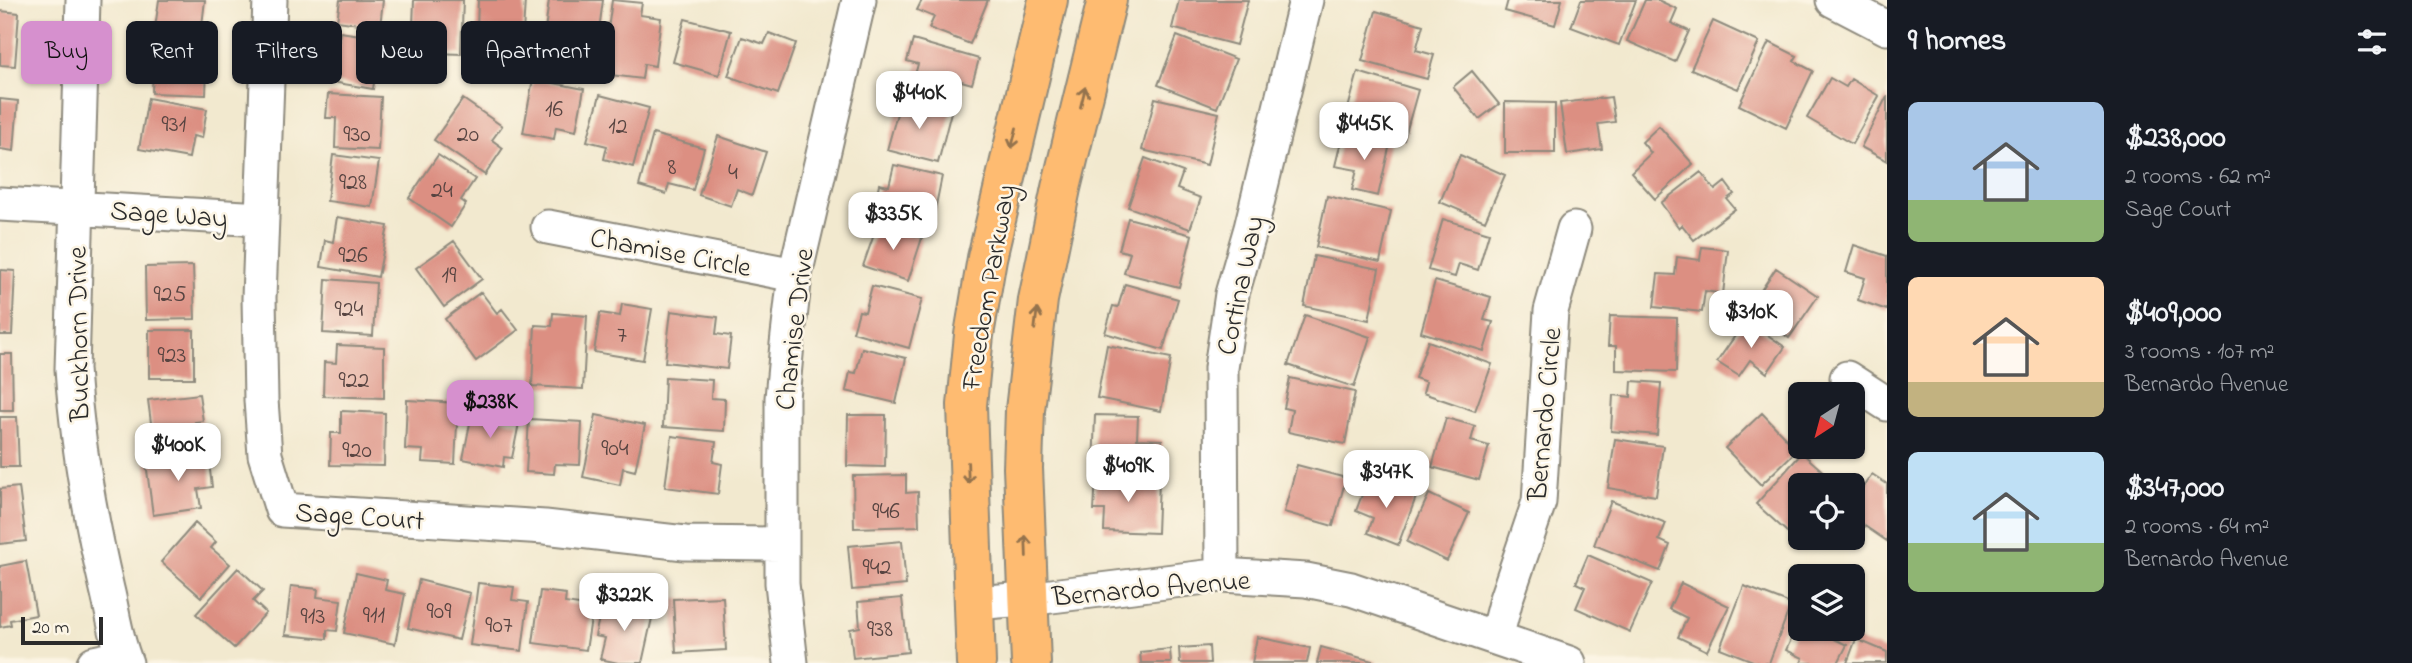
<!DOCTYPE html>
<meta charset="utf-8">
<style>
body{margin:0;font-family:"Indie Flower",sans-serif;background:#20242c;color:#f1f3f6;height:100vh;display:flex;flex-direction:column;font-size:26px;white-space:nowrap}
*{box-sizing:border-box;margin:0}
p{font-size:23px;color:#9ea1a6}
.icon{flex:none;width:38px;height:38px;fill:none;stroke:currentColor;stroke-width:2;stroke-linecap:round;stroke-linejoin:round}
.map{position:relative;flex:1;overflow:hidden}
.panel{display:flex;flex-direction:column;background:#171b24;width:525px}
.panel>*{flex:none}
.banner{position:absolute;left:21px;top:21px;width:665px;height:63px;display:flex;gap:14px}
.needle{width:46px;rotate:216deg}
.buttons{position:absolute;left:1788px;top:382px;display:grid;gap:14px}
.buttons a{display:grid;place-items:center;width:77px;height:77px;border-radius:10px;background:#171b24;box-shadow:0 2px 5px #0004;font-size:35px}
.scale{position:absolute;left:21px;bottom:18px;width:82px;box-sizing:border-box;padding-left:7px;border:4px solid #2b2b2b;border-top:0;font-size:19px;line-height:24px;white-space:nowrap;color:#2b2b2b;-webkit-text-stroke:5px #fcf5e5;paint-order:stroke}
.price{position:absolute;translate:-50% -60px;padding:0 16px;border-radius:14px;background:#fff;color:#222;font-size:23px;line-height:46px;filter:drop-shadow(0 2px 4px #0008)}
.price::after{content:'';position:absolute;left:50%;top:42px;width:21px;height:16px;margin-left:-10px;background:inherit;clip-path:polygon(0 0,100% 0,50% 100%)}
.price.on{background:#d690ce;color:#111}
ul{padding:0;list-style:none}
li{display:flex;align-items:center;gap:21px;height:175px;padding:0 21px}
li span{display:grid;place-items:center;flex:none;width:196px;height:140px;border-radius:10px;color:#555}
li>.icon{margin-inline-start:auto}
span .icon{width:84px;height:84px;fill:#fffc;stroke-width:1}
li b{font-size:30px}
h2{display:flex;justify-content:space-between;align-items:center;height:84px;padding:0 21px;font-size:30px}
.pill{padding:0 24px;border-radius:10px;background:#171b24;box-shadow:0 2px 5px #0004;font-size:24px;line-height:63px}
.pill.on{background:#d690ce;color:#111}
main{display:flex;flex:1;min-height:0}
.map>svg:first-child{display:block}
.building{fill:#dc8f82}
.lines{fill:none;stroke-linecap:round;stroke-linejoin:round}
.minor-casing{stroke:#8e8a7d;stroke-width:37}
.major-casing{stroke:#8e8a7d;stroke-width:42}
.minor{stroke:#fff;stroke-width:33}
.major{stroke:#febb71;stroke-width:38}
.oneway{stroke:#94734e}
.labels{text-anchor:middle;stroke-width:5;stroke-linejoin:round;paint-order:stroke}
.number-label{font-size:24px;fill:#574441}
.street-label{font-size:28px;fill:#2b2b2b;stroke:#fcf5e5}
</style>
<main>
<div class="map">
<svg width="1887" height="663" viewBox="0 0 1887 663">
<rect width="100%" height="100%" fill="#fcf5e5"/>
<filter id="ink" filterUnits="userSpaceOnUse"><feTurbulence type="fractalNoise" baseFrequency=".0143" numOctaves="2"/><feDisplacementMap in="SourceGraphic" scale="14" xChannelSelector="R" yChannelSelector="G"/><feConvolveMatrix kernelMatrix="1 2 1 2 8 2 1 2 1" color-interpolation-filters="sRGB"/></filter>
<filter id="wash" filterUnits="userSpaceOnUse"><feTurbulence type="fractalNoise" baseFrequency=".00686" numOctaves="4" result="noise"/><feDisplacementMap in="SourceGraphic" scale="28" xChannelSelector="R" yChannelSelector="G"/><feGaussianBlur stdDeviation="1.57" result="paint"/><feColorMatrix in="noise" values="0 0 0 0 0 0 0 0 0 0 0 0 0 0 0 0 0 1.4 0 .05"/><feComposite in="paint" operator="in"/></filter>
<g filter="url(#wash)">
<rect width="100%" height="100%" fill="#f2e9cf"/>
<g id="blocks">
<path class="building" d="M159 0H205L201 34 155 28Z
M340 0H383L380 27 337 21Z
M414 0H463L461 54 412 52Z
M478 0H525L523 33 477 31Z
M549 0H603L597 45 544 38Z
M612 0 642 3 640 15 661 18 655 66 644 64 642 79 602 74Z
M922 0H988L970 44 929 28 934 17 917 10Z
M1179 0H1248L1236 45 1172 28Z
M1508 0H1562L1555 25 1505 11Z
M1581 0H1636L1619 45 1571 27Z
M1645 0H1658L1677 9 1671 23 1689 31 1675 62 1627 41Z
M0 11 19 13 15 66 0 65Z
M1376 11 1423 25 1416 50 1434 55 1427 79 1362 61Z
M685 19 731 31 719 75 673 62Z
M1713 21 1759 42 1738 89 1691 69Z
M340 32 381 38 373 89 326 81 330 56 337 57Z
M769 33 796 43 778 94 728 76 742 37 764 44Z
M1177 36 1236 59 1217 108 1158 85Z
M154 40 197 42 196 66H207L206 95 152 93Z
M913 40 979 59 972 84 958 80 952 104 910 93 918 64 907 61Z
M1769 42 1797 56 1794 61 1813 71 1786 128 1739 105Z
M1472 71 1499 104 1479 119 1453 87Z
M1358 72 1418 90 1404 140 1344 123Z
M1830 78 1846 87 1851 79 1879 96 1852 144 1807 118Z
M533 79 584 89 576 131 556 127 554 139 523 133Z
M328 94 381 97 378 150 335 148 336 118H326Z
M600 95 649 108 633 167 604 159 607 146 587 141Z
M1887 96V161L1861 147Z
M1611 97 1615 122 1598 124 1602 149 1567 154 1560 103Z
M148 98 207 109 202 138 193 136 189 158 139 149Z
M1155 98 1219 113 1207 165 1142 150Z
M0 99 18 101 14 151 0 149Z
M463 99 502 126 492 140 503 148 485 175 434 140Z
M901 99 951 112 938 163 887 150Z
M1505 102 1555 103V153H1505Z
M1659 126 1693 164 1655 199 1631 172 1651 153 1642 142Z
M1343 133 1390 144 1378 196 1352 190 1357 170 1335 166Z
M653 134 704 148 693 190 669 184 666 194 639 186Z
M718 136 766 152 752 195 737 189 731 206 699 195Z
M333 155 379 161 372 207 327 201Z
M438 155 475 179 461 200 466 204 451 227 409 198Z
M1460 155 1505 175 1485 221 1440 202Z
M1145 158 1183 172 1177 189 1201 198 1190 229 1128 207Z
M894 165 942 176 932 225 873 212 879 184 889 186Z
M1701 172 1715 190 1725 182 1734 194 1727 199 1735 209 1694 240 1682 225 1679 228 1661 203Z
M1327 196 1391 211 1380 262 1316 247Z
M337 217 388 226 378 277 321 267 325 240 333 242Z
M1128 218 1192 235 1179 287 1124 273 1130 253 1119 250Z
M1443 219 1489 233 1478 270 1459 264 1455 277 1428 270Z
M878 223 922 238 908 281 863 266Z
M454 241 482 279 444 307 416 268Z
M1854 245 1887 256V310L1858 300 1865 278 1846 272Z
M1702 247 1728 250 1723 294 1705 291 1702 312 1654 307 1658 274 1675 275 1677 257 1700 260Z
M1314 256 1379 269 1369 320 1304 306Z
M193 266 195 319 146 320 145 267Z
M1776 268 1818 296 1789 338 1748 310Z
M0 270 15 271 12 335H0Z
M326 279 376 283 373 336 323 333Z
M1435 281 1491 297 1484 320 1493 322 1484 351 1421 332Z
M1125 284 1178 299 1163 350 1105 333 1113 306 1118 307Z
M872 286 922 299 909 348 853 332 859 311 865 312Z
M481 292 497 313 502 309 518 330 476 361 445 319Z
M622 304 652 309 643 360 594 352 600 313 620 316Z
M671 311 718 317 716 334 731 336 727 369 665 362Z
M553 313 587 316 583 389 532 386 535 325 552 326Z
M1305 315 1370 337 1354 387 1288 365Z
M1610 316 1677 318 1676 372 1616 370V346H1608Z
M1746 320 1785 347 1767 373 1750 360 1739 376 1717 362Z
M149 330H194V378H149Z
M1428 341 1492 364 1475 411 1423 393 1426 382 1415 378Z
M337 345 384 347V398L323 396 324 362 336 363Z
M1107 345 1171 358 1161 411 1097 398Z
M862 348 906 358 896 403 846 391 850 372 856 373Z
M0 354H12L13 410H0Z
M665 377 712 380 711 398 725 399 724 431 663 427Z
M1290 378 1355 392 1345 444 1288 432 1292 410 1284 408Z
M1632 381 1661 383 1657 435 1611 431 1613 395 1631 397Z
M199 394 203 421 195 422 198 448 155 453 148 400Z
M407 400 458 403 455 464 422 462 423 450 405 449Z
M341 411 385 413 384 466 330 465 331 433H341Z
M472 413 519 423 512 458 504 457 503 467 463 459Z
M1762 413 1797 450 1761 485 1725 448Z
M596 415 645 425 635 471 623 468 620 485 583 477Z
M848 415H886L885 467 847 466Z
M1095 415 1138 416 1137 439 1162 440 1160 471 1093 469Z
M0 417H17L19 467H0Z
M1446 418 1475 426 1471 441 1489 446 1479 480 1432 467Z
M529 419 582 422 580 465 555 464 554 474 526 472Z
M672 436 716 442 713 462 722 464 718 494 665 487Z
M1615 439 1663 446 1656 496 1608 488Z
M1802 453 1827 475 1820 482 1823 485H1801V535L1796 540 1756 504Z
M208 454 212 487 198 489 201 508 153 515 146 463Z
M1297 465 1346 478 1333 526 1284 512Z
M1872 474 1887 484V541L1853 518V502Z
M906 475V493L918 492 919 526 854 528 853 476Z
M1096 477 1159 480 1157 533 1104 531 1105 510H1094Z
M1368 479 1416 497 1398 545 1368 533 1373 518 1356 511Z
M19 487 26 541 0 544V489Z
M1429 494 1469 513 1447 561 1407 542Z
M1611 501 1666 523 1659 540 1670 545 1660 571 1594 545Z
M195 523 216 542 211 548 230 564 201 597 161 562Z
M902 541 906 585 852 590 848 546Z
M1588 555 1652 583 1630 632 1576 608 1585 587 1576 583Z
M26 561 36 615 10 620 11 625 0 627V566Z
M238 568 263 591 253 601 266 613 234 648 196 614Z
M356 573 387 580 385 590 405 594 395 644 344 633Z
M419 580 470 593 459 640 408 628Z
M478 583 514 587 512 600 528 602 522 651 470 645Z
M1681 583 1729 606 1707 651 1678 637 1687 618 1669 609Z
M291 586 318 589 317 597 341 600 337 631 327 630V639L285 635Z
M1744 586 1791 604 1769 663H1758L1720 648Z
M540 591 566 594 565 603 593 607 586 650 533 643Z
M723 597 726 650 676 653 673 599Z
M902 598 908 652 853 658 850 629 860 627 858 602Z
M625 603 654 609 642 663H618L600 659 605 638 595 636 602 605 623 610Z
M1799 623 1801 628H1811L1847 645 1838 663H1801L1803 658 1786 650Z
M1257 637 1310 648 1307 663H1252Z
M1856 639 1887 652V663H1847Z
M1209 646 1210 663H1180L1179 648Z
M1321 647 1376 662V663H1317Z
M1170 649 1171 663H1141L1140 652Z"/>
</g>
</g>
<g filter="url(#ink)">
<use href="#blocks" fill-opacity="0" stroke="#8e8a7d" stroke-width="2"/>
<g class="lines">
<g class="minor-casing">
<path id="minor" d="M83 0 72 369C77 444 90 516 107 589 113 613 116 640 126 663
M270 0 259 298 261 400 265 455 282 510 545 527 685 543 781 544
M1833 0 1887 28
M0 204 262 219
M548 227 795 275
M1847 378 1887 404
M1222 575 1221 368 1232 294 1251 228 1306 0
M973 603 1027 599 1222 575 1306 580 1351 589 1569 663
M1496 638 1506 599 1539 502 1551 311 1574 229
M94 663 123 657
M791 663 782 583V398L787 344 795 275 859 0"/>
</g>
<g class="major-casing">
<path id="major" d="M976 663 967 405 974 335 987 258 1048 0
M1031 663 1023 468 1025 410 1038 300 1061 188 1107 0"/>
</g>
<use href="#minor" class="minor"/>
<use href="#major" class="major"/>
</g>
<defs><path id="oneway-shaft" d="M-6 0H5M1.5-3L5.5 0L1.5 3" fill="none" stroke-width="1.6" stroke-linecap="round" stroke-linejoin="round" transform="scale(1.75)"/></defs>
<g class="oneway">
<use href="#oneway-shaft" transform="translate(1083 97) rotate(-76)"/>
<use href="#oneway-shaft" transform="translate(1014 138) rotate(104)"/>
<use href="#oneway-shaft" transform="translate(1036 319) rotate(-83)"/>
<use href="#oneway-shaft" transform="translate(968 473) rotate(88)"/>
<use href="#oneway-shaft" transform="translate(1026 546) rotate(-92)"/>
</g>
</g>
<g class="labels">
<g class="number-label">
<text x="554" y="116">16</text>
<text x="174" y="131">931</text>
<text x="618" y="133">12</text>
<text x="357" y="141">930</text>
<text x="468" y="141">20</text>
<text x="672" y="174">8</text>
<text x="733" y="179">4</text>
<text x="353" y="189">928</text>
<text x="442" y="197">24</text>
<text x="353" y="262">926</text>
<text x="449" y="282">19</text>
<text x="170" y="301">925</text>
<text x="349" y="316">924</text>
<text x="622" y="342">7</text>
<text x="172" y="362">923</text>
<text x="354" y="387">922</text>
<text x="615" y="455">904</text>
<text x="357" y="457">920</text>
<text x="886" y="518">946</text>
<text x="877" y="574">942</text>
<text x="439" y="618">909</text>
<text x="374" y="622">911</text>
<text x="313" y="623">913</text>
<text x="499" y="632">907</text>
<text x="880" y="636">938</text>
</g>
<g class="street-label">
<text transform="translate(169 213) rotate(4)" y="10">Sage Way</text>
<text transform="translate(671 251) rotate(11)" y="10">Chamise Circle</text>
<text transform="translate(1239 285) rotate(-78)" y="10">Cortina Way</text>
<text transform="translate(987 287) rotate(-80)" y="10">Freedom Parkway</text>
<text transform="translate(793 329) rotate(-83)" y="10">Chamise Drive</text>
<text transform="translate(77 334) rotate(-91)" y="10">Buckhorn Drive</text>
<text transform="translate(1543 414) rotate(-85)" y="10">Bernardo Circle</text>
<text transform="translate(360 515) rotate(4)" y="10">Sage Court</text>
<text transform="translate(1151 587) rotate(-5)" y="10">Bernardo Avenue</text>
</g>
</g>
</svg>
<div class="buttons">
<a><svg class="needle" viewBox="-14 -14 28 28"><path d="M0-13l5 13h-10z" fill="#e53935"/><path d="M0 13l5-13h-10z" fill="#9ea1a6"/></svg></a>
<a><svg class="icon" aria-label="locate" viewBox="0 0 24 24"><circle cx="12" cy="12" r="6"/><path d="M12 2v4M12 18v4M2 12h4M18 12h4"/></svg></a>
<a><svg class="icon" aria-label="layers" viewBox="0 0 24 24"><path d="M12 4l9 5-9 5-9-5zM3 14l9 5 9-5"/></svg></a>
</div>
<div class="scale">20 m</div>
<b class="price" style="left:919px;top:131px">$440K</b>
<b class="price" style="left:1364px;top:162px">$445K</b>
<b class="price" style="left:893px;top:252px">$335K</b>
<b class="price" style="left:1751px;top:350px">$310K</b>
<b class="price on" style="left:490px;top:440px">$238K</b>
<b class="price" style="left:178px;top:483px">$400K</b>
<b class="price" style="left:1128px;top:504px">$409K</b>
<b class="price" style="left:1386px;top:510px">$347K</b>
<b class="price" style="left:624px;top:633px">$322K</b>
<div class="banner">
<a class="pill on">Buy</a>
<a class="pill">Rent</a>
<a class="pill">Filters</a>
<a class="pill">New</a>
<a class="pill">Apartment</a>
</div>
</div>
<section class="panel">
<h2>9 homes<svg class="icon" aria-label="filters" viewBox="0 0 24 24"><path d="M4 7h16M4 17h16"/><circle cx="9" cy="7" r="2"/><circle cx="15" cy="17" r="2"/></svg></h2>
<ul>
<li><span style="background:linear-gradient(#a9c7e8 70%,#8fb573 0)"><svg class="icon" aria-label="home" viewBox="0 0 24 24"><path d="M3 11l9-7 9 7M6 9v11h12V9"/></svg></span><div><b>$238,000</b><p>2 rooms · 62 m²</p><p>Sage Court</p></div></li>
<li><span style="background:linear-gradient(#ffd9b3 75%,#c2b280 0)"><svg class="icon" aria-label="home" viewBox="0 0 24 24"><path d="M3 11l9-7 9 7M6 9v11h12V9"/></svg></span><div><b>$409,000</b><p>3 rooms · 107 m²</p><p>Bernardo Avenue</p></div></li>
<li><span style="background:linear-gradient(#bfe0f5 65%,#8fb573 0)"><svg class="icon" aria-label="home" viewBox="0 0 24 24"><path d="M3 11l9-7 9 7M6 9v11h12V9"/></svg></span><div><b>$347,000</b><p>2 rooms · 64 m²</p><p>Bernardo Avenue</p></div></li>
</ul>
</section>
</main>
